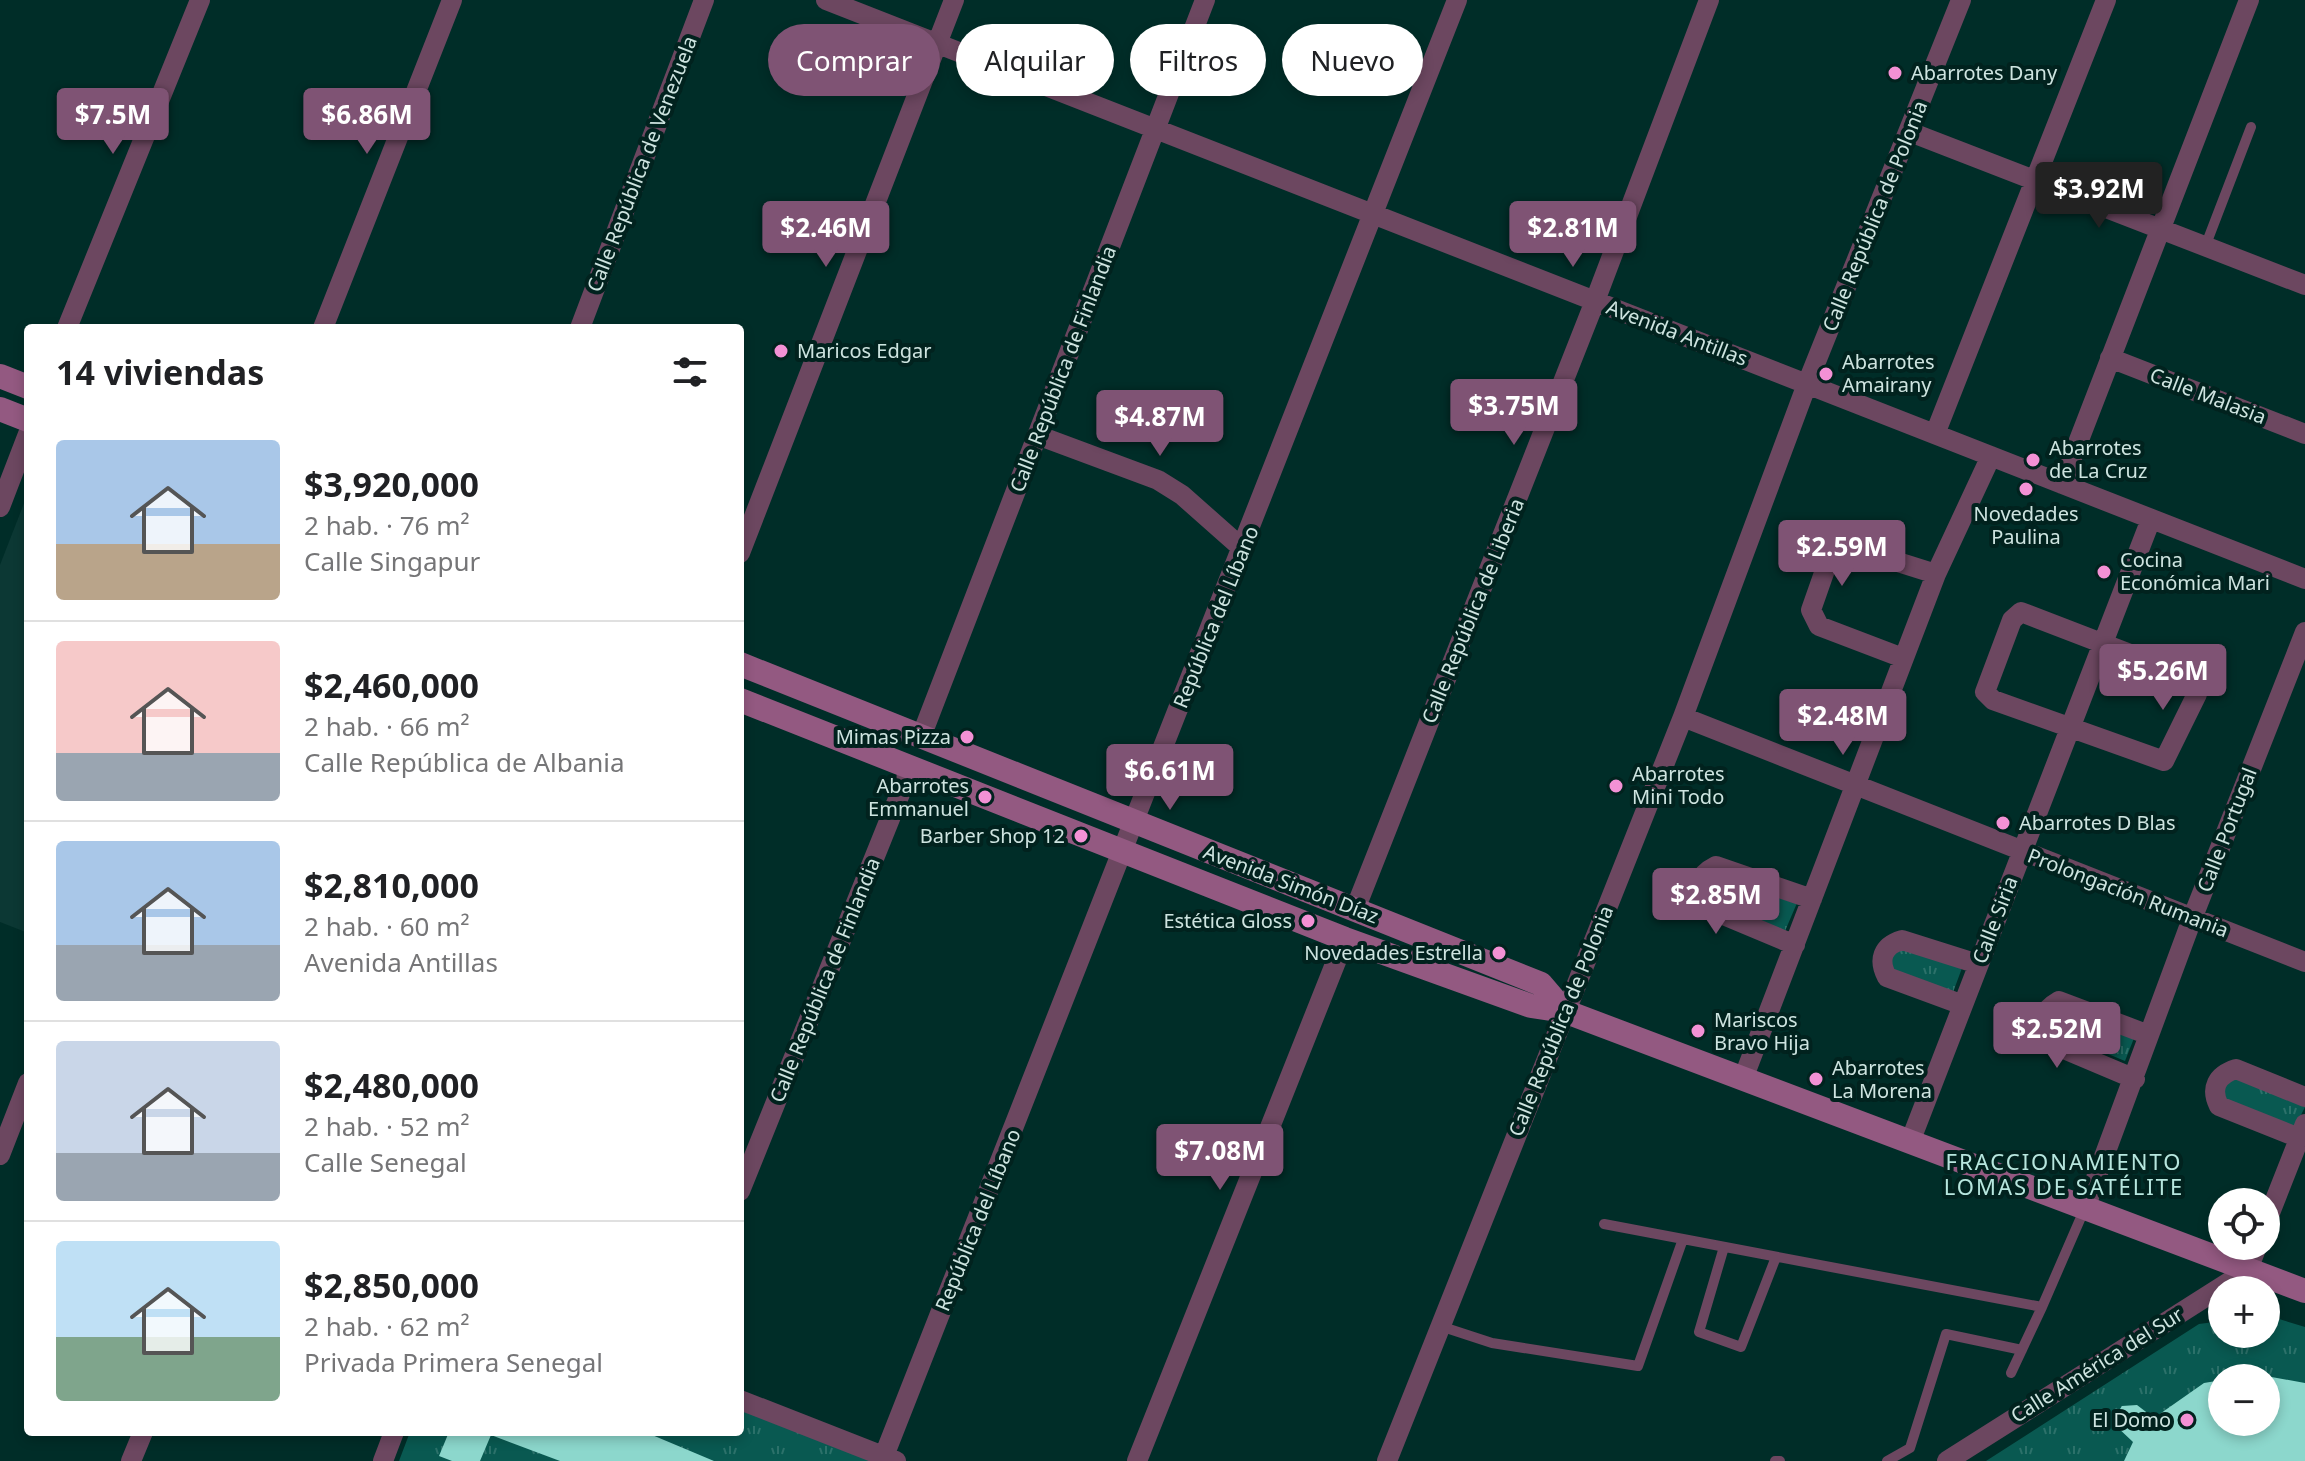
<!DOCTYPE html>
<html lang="es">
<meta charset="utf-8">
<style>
body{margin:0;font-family:"Noto Sans",sans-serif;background:#f2f2f2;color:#202124;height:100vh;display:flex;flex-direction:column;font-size:30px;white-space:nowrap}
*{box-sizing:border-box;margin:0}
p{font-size:26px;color:#757577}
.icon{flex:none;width:44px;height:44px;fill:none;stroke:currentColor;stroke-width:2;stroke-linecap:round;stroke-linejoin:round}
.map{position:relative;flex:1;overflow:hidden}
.panel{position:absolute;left:24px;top:324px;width:720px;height:1112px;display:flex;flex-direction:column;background:#fff;border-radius:8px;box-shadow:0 4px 12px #0003}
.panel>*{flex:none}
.top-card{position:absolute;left:768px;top:24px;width:760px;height:72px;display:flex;gap:16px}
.buttons{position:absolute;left:2208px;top:1188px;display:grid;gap:16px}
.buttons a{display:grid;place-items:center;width:72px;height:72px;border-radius:50%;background:#fff;box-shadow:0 4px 12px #0003;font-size:40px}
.price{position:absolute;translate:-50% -68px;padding:0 18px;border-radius:8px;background:#7f5374;color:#fff;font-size:26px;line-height:52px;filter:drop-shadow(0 2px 4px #0008)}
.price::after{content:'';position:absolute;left:50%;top:48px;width:24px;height:18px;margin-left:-12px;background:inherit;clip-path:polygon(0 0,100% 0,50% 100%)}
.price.active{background:#222;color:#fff}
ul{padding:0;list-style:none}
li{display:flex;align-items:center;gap:24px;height:200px;padding:0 32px}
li+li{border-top:2px solid #e0e0e0}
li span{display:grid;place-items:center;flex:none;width:224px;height:160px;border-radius:8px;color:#555}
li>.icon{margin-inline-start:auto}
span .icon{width:96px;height:96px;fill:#fffc;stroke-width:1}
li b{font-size:34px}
h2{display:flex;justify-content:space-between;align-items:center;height:96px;padding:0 32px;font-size:34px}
.pill{padding:0 28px;border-radius:36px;background:#fff;box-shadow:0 4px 12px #0003;font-size:28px;line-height:72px}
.pill.active{background:#7f5374;color:#fff}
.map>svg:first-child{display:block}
.built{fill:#0c3834}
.grass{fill:url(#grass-tufts);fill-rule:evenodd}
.building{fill:#8cd7cc}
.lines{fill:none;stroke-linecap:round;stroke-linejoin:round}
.lane{stroke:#6c4760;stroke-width:10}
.street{stroke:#6c4760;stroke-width:20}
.secondary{stroke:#935981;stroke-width:24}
.poi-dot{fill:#f391d5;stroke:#01221e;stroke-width:3}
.labels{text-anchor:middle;stroke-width:8;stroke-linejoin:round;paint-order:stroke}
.poi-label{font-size:20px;fill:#cee4e0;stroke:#01221e;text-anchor:start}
.street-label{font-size:20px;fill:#cee4e0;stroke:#01221e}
.neighbourhood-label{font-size:22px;letter-spacing:2px;fill:#b7e6de;stroke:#01221e}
</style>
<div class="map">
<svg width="2305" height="1461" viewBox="0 0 2305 1461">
<defs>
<pattern id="grass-tufts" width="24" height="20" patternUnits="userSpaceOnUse" patternTransform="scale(2)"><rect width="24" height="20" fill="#095951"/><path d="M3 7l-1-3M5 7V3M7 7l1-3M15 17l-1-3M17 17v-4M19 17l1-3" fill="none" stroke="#2c716a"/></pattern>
</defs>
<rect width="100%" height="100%" fill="#002d28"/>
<path class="built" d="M28 493V933L0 922V565Z"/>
<path class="grass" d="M1713 873 1797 903 1785 931 1704 901Z
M1894 942 1962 968 1952 995 1882 969Z
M2065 1004 2136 1033 2125 1061 2050 1030Z
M2230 1064 2305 1107 2294 1129 2217 1095Z
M2266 1315 2305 1327V1461H1986L2199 1324 2222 1321V1334H2266ZM2222 1378H2266V1422H2222Z
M740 1409 872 1461H399L410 1432H740Z"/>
<path class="building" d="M2266 1376 2305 1383V1461H2124L2133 1442 2115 1425 2114 1418 2122 1406 2137 1405 2154 1418 2204 1383 2222 1380V1422H2266Z
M449 1432H645L714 1461H560L491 1435 480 1461H452L439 1456Z"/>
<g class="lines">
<path class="lane" d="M2205 247 2251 127
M1604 1224 2042 1307 2085 1208
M1724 1247 1699 1332 1741 1347 1776 1257
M1440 1326 1492 1343 1638 1366 1683 1239
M2011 1373 2042 1307
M1775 1461H1780
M1887 1461 1910 1448 1946 1334 2022 1350"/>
<path class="street" d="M826 0 2305 579
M1910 132 2305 285
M67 328 200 0
M323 328 452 0
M580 328 704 0
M2110 358 2305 434
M1935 434 2106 0
M1037 435 1158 480 1182 495 1243 549
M2062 484 2249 0
M0 507 28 434
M740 553 954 0
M2021 612 2190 677 2197 684V694L2164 761 1993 700 1985 692 2012 620Z
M1903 658 1819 626 1811 610 1831 553 1847 546 1936 574
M1683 717 2305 962
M921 737 1205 0
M1356 907 1595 301 1709 0
M1795 945 1702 906C1694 888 1698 875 1716 866L1812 899
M1963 1005 1887 977C1878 960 1882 946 1902 940L1978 964
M1743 1079 1936 574 1991 456
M2135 1079 2045 1041C2036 1024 2043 1010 2059 1001L2149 1035
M2299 1138 2219 1106C2210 1088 2217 1075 2236 1069L2305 1097
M1910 1142 2151 519
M0 1155 28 1083
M740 1191 910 769
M2085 1208 2192 919 2305 632
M2266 1223 2305 1124
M740 1400 896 1461
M884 1456 1457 0
M131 1461 143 1432
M383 1461 394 1432
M1137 1461 1345 939
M1387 1461 1683 717 1807 384 1961 0
M1947 1461 2248 1270 2257 1246"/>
<path class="secondary" d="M0 376 28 387
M0 409 28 420
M740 664 1541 984 1564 1011
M740 700 1345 939 1531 1006 1564 1011 2305 1291"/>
</g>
<g class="poi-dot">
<circle cx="1895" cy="73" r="8"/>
<circle cx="781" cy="351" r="8"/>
<circle cx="1826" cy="374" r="8"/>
<circle cx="2033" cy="460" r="8"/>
<circle cx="2026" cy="489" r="8"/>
<circle cx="2104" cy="572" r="8"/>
<circle cx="967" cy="737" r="8"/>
<circle cx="1616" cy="786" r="8"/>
<circle cx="985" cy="797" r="8"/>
<circle cx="2003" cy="823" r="8"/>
<circle cx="1081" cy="836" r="8"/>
<circle cx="1308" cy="921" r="8"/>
<circle cx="1499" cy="953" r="8"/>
<circle cx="1698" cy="1031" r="8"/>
<circle cx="1816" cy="1079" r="8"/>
<circle cx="2187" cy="1420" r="8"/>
</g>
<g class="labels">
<g class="poi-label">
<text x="1911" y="80">Abarrotes Dany</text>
<text x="797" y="358">Maricos Edgar</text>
<text x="1842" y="369">Abarrotes<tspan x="1842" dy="23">Amairany</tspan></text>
<text x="2049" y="455">Abarrotes<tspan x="2049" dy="23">de La Cruz</tspan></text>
<text x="2026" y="521" text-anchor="middle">Novedades<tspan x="2026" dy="23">Paulina</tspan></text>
<text x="2120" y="567">Cocina<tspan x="2120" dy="23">Económica Mari</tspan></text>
<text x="951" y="744" text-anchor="end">Mimas Pizza</text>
<text x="1632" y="781">Abarrotes<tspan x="1632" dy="23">Mini Todo</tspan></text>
<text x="969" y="793" text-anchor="end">Abarrotes<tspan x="969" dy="23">Emmanuel</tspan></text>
<text x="2019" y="830">Abarrotes D Blas</text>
<text x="1065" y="843" text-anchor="end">Barber Shop 12</text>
<text x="1292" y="928" text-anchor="end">Estética Gloss</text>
<text x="1483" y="960" text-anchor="end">Novedades Estrella</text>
<text x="1714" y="1027">Mariscos<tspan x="1714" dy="23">Bravo Hija</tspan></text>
<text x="1832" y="1075">Abarrotes<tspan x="1832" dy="23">La Morena</tspan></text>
<text x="2171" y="1427" text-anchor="end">El Domo</text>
</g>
<g class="street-label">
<text transform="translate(642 164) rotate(-69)" y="7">Calle República de Venezuela</text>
<text transform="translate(1875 216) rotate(-68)" y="7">Calle República de Polonia</text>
<text transform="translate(1677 333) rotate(21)" y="7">Avenida Antillas</text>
<text transform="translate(1063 369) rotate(-69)" y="7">Calle República de Finlandia</text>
<text transform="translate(2208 396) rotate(21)" y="7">Calle Malasia</text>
<text transform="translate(1473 611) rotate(-68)" y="7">Calle República de Liberia</text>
<text transform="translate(1216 617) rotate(-68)" y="7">República del Líbano</text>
<text transform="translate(2227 830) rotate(-69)" y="7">Calle Portugal</text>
<text transform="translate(1291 884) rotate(21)" y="7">Avenida Simón Díaz</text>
<text transform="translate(2128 893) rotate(21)" y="7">Prolongación Rumania</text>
<text transform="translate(1995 920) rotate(-69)" y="7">Calle Siria</text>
<text transform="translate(825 980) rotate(-68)" y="7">Calle República de Finlandia</text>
<text transform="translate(1561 1021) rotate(-68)" y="7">Calle República de Polonia</text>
<text transform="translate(978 1220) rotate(-68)" y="7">República del Líbano</text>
<text transform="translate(2097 1365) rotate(-32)" y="7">Calle América del Sur</text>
</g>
<g class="neighbourhood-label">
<text x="2064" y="1170">FRACCIONAMIENTO<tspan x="2064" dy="25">LOMAS DE SATÉLITE</tspan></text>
</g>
</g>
</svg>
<div class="buttons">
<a><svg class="icon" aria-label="locate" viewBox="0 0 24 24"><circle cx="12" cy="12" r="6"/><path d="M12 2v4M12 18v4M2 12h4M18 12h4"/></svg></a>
<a>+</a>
<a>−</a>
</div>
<b class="price" style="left:113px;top:156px">$7.5M</b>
<b class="price" style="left:367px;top:156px">$6.86M</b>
<b class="price active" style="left:2099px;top:230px">$3.92M</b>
<b class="price" style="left:826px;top:269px">$2.46M</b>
<b class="price" style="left:1573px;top:269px">$2.81M</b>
<b class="price" style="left:1514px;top:447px">$3.75M</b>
<b class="price" style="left:1160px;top:458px">$4.87M</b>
<b class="price" style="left:1842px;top:588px">$2.59M</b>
<b class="price" style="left:2163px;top:712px">$5.26M</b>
<b class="price" style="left:1843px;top:757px">$2.48M</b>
<b class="price" style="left:1170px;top:812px">$6.61M</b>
<b class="price" style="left:1716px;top:936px">$2.85M</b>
<b class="price" style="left:2057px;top:1070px">$2.52M</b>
<b class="price" style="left:1220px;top:1192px">$7.08M</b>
<div class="top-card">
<a class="pill active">Comprar</a>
<a class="pill">Alquilar</a>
<a class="pill">Filtros</a>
<a class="pill">Nuevo</a>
</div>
<section class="panel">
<h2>14 viviendas<svg class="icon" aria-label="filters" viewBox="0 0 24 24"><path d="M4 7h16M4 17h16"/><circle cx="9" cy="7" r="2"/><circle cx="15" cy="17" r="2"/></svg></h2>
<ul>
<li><span style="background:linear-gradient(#a9c7e8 65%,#b9a48a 0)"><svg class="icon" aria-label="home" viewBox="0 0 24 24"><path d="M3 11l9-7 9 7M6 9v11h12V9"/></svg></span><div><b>$3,920,000</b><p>2 hab. · 76 m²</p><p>Calle Singapur</p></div></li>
<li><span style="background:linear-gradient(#f6c9c9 70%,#9aa5b1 0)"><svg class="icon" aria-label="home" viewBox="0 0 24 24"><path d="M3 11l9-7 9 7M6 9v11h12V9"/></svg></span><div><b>$2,460,000</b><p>2 hab. · 66 m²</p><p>Calle República de Albania</p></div></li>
<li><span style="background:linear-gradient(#a9c7e8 65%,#9aa5b1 0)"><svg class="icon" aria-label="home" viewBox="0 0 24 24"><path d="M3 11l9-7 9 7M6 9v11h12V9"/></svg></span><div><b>$2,810,000</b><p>2 hab. · 60 m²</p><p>Avenida Antillas</p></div></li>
<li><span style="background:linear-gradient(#c9d6e8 70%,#9aa5b1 0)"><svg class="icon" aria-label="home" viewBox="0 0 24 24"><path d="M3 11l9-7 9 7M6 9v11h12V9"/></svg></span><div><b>$2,480,000</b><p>2 hab. · 52 m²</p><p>Calle Senegal</p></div></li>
<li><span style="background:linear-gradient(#bfe0f5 60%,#7fa58c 0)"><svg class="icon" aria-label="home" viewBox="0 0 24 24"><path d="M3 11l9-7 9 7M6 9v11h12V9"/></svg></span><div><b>$2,850,000</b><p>2 hab. · 62 m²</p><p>Privada Primera Senegal</p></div></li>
</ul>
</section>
</div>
